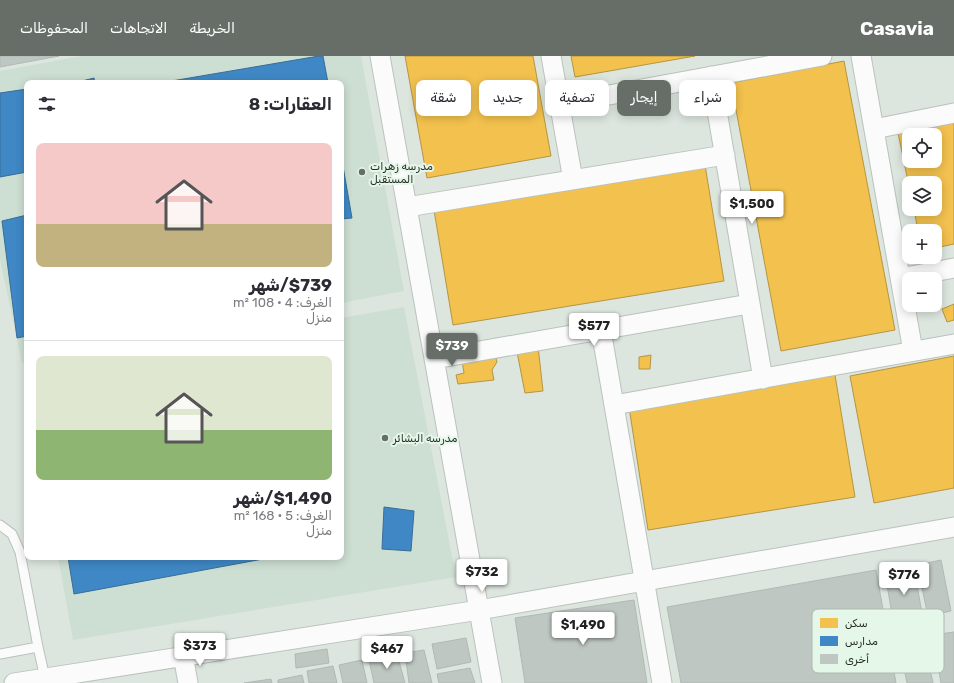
<!DOCTYPE html>
<html lang="ar">
<meta charset="utf-8">
<style>
body{margin:0;font-family:Rubik,Cairo,sans-serif;background:#f2f2f3;color:#2b2b33;direction:rtl;height:100vh;display:flex;flex-direction:column;font-size:15px;white-space:nowrap}
*{box-sizing:border-box;margin:0}
p{font-size:13px;color:#7c7c81}
.icon{flex:none;width:22px;height:22px;fill:none;stroke:currentColor;stroke-width:2;stroke-linecap:round;stroke-linejoin:round}
.map{position:relative;flex:1;overflow:hidden;direction:ltr}
.details{position:absolute;left:24px;top:24px;width:320px;height:480px;display:flex;flex-direction:column;background:#fff;border-radius:8px;box-shadow:0 2px 10px #0003;direction:rtl}
.details>*{flex:none}
.guide{position:absolute;left:356px;top:24px;width:380px;height:36px;direction:rtl;display:flex;gap:8px}
.buttons{position:absolute;left:902px;top:72px;display:grid;gap:8px}
.buttons a{display:grid;place-items:center;width:40px;height:40px;border-radius:8px;background:#fff;box-shadow:0 2px 10px #0003;font-size:20px}
.price{position:absolute;translate:-50% -34px;padding:0 9px;border-radius:4px;background:#fff;color:#222;font-size:13px;line-height:26px;filter:drop-shadow(0 1px 2px #0008)}
.price::after{content:'';position:absolute;left:50%;top:24px;width:12px;height:9px;margin-left:-6px;background:inherit;clip-path:polygon(0 0,100% 0,50% 100%)}
.price.selected{background:#666e67;color:#fff}
ul{padding:0;list-style:none}
li{display:grid;align-content:center;gap:8px;height:212px;padding:0 12px}
li+li{border-top:1px solid #e1e1e2}
li span{display:grid;place-items:center;height:124px;border-radius:8px;color:#555}
li>.icon{margin-inline-start:auto}
span .icon{width:72px;height:72px;fill:#fffc;stroke-width:1}
li b{font-size:17px}
h2{display:flex;justify-content:space-between;align-items:center;height:48px;padding:0 12px;font-size:17px}
.pill{padding:0 14px;border-radius:8px;background:#fff;box-shadow:0 2px 10px #0003;font-size:14px;line-height:36px}
.pill.selected{background:#666e67;color:#fff}
header{display:flex;align-items:center;gap:24px;box-sizing:border-box;height:56px;padding:0 20px;background:#666e67;color:#fff}
header strong{font-size:19px}
nav{display:flex;gap:22px;margin-inline-start:auto;font-size:14px}
.map>svg:first-child{display:block}
.built{fill:#cddfd2}
.homes{fill:#f2c14e;stroke:#b59542;fill-rule:evenodd}
.schools{fill:#3f88c5;stroke:#386d96}
.building{fill:#bec7c2;stroke:#b0b9b4}
.lines{fill:none;stroke-linecap:round;stroke-linejoin:round}
.lane-casing{stroke:#bac2bc;stroke-width:11}
.street-casing{stroke:#bac2bc;stroke-width:21}
.lane{stroke:#fafbfa;stroke-width:9}
.street{stroke:#fafbfa;stroke-width:19}
.poi-dot{fill:#666e67;stroke:#e5f7e9;stroke-width:1.5}
.labels{text-anchor:middle;stroke-width:4;stroke-linejoin:round;paint-order:stroke}
.poi-label{font-size:11px;fill:#262d27;stroke:#e5f7e9;text-anchor:start}
.key{fill:#e5f7e9;stroke:#acbaaf;stroke-width:1}
.key-label{font-size:11px;fill:#262d27}
</style>
<header>
<strong>Casavia</strong>
<nav><a>الخريطة</a><a>الاتجاهات</a><a>المحفوظات</a></nav>
</header>
<div class="map">
<svg width="954" height="627" viewBox="0 0 954 627">
<rect width="100%" height="100%" fill="#dce6de"/>
<path class="built" d="M81 0H361L404 235 341 247V27H27V306L22 307 0 204V15Z
M404 251 456 521 73 584 58 501H341V262Z"/>
<path class="homes" d="M405 0H533L551 100 427 122Z
M571 0H695L575 21Z
M844 5 895 274 781 295 731 27Z
M954 65V188L935 192V175H918L914 153H935V127H909V130L898 77ZM909 79H935V105H909Z
M705 109 724 225 453 269 434 154Z
M954 248V264L947 266 942 253Z
M538 290 543 335 525 337 517 296Z
M651 299 650 313H639V301Z
M954 300V432L874 447 850 320Z
M496 302 497 306 492 314 494 324 458 328 456 319 464 317 462 305Z
M835 319 855 441 648 474 629 351Z"/>
<path class="schools" d="M319 0H323L328 27H160Z
M94 22 95 27H74Z
M27 33V116L0 121V37Z
M341 99 352 162 341 163Z
M27 159V280L17 282 2 165Z
M384 451 414 455 411 495 382 493Z
M68 501H263V503L74 538Z"/>
<path class="building" d="M0 0H59L0 11Z
M941 504 951 555 928 560 917 509Z
M914 512 923 563 894 569 885 518Z
M876 514 896 627H681L667 551Z
M634 544 647 627H525L515 562Z
M954 576V627H941L933 579Z
M922 577 933 627H907L898 582Z
M466 582 471 606 437 613 432 588Z
M327 593 329 607 296 612 295 598Z
M424 594 432 627H409L405 597Z
M397 598 405 627H374L369 604Z
M362 604 367 627H343L339 609Z
M333 610 337 627H309L307 615Z
M470 612 475 627H439L437 618Z
M302 619 304 627H278V624Z
M271 623 272 627H244Z"/>
<g class="lines">
<g class="lane-casing">
<path id="lane" d="M0 469 12 478 20 496 38 591
M0 598 38 591 45 622"/>
</g>
<g class="street-casing">
<path id="street" d="M380 0 492 627
M551 0 573 124
M861 0 913 295
M711 20 763 323
M560 48 822 0
M874 73 954 57
M407 151 725 99
M900 222 954 212
M601 274 662 627
M434 303 749 248
M614 349 954 288
M183 599 188 627
M14 627 479 554 954 471"/>
</g>
<use href="#lane" class="lane"/>
<use href="#street" class="street"/>
</g>
<g class="poi-dot">
<circle cx="362" cy="116" r="4"/>
<circle cx="385" cy="382" r="4"/>
</g>
<g class="labels">
<g class="poi-label">
<text x="370" y="114">مدرسه زهرات<tspan x="370" dy="13">المستقبل</tspan></text>
<text x="393" y="386">مدرسه البشائر</text>
</g>
</g>
<rect x="812" y="553" width="132" height="64" rx="6" class="key"/>
<rect x="820" y="562" width="18" height="10" fill="#f2c14e"/>
<rect x="820" y="580" width="18" height="10" fill="#3f88c5"/>
<rect x="820" y="598" width="18" height="10" fill="#bec7c2"/>
<g class="key-label">
<text x="845" y="571">سكن</text>
<text x="845" y="589">مدارس</text>
<text x="845" y="607">أخرى</text>
</g>
</svg>
<div class="buttons">
<a><svg class="icon" aria-label="locate" viewBox="0 0 24 24"><circle cx="12" cy="12" r="6"/><path d="M12 2v4M12 18v4M2 12h4M18 12h4"/></svg></a>
<a><svg class="icon" aria-label="layers" viewBox="0 0 24 24"><path d="M12 4l9 5-9 5-9-5zM3 14l9 5 9-5"/></svg></a>
<a>+</a>
<a>−</a>
</div>
<b class="price" style="left:752px;top:169px">$1,500</b>
<b class="price" style="left:594px;top:291px">$577</b>
<b class="price selected" style="left:452px;top:311px">$739</b>
<b class="price" style="left:482px;top:537px">$732</b>
<b class="price" style="left:904px;top:540px">$776</b>
<b class="price" style="left:583px;top:590px">$1,490</b>
<b class="price" style="left:200px;top:611px">$373</b>
<b class="price" style="left:387px;top:614px">$467</b>
<div class="guide">
<a class="pill">شراء</a>
<a class="pill selected">إيجار</a>
<a class="pill">تصفية</a>
<a class="pill">جديد</a>
<a class="pill">شقة</a>
</div>
<section class="details">
<h2>العقارات: 8<svg class="icon" aria-label="filters" viewBox="0 0 24 24"><path d="M4 7h16M4 17h16"/><circle cx="9" cy="7" r="2"/><circle cx="15" cy="17" r="2"/></svg></h2>
<ul>
<li><span style="background:linear-gradient(#f6c9c9 65%,#c2b280 0)"><svg class="icon" aria-label="home" viewBox="0 0 24 24"><path d="M3 11l9-7 9 7M6 9v11h12V9"/></svg></span><div><b>$739/شهر</b><p>الغرف: 4 · 108 m²</p><p>منزل</p></div></li>
<li><span style="background:linear-gradient(#dfe7d0 60%,#8fb573 0)"><svg class="icon" aria-label="home" viewBox="0 0 24 24"><path d="M3 11l9-7 9 7M6 9v11h12V9"/></svg></span><div><b>$1,490/شهر</b><p>الغرف: 5 · 168 m²</p><p>منزل</p></div></li>
</ul>
</section>
</div>
